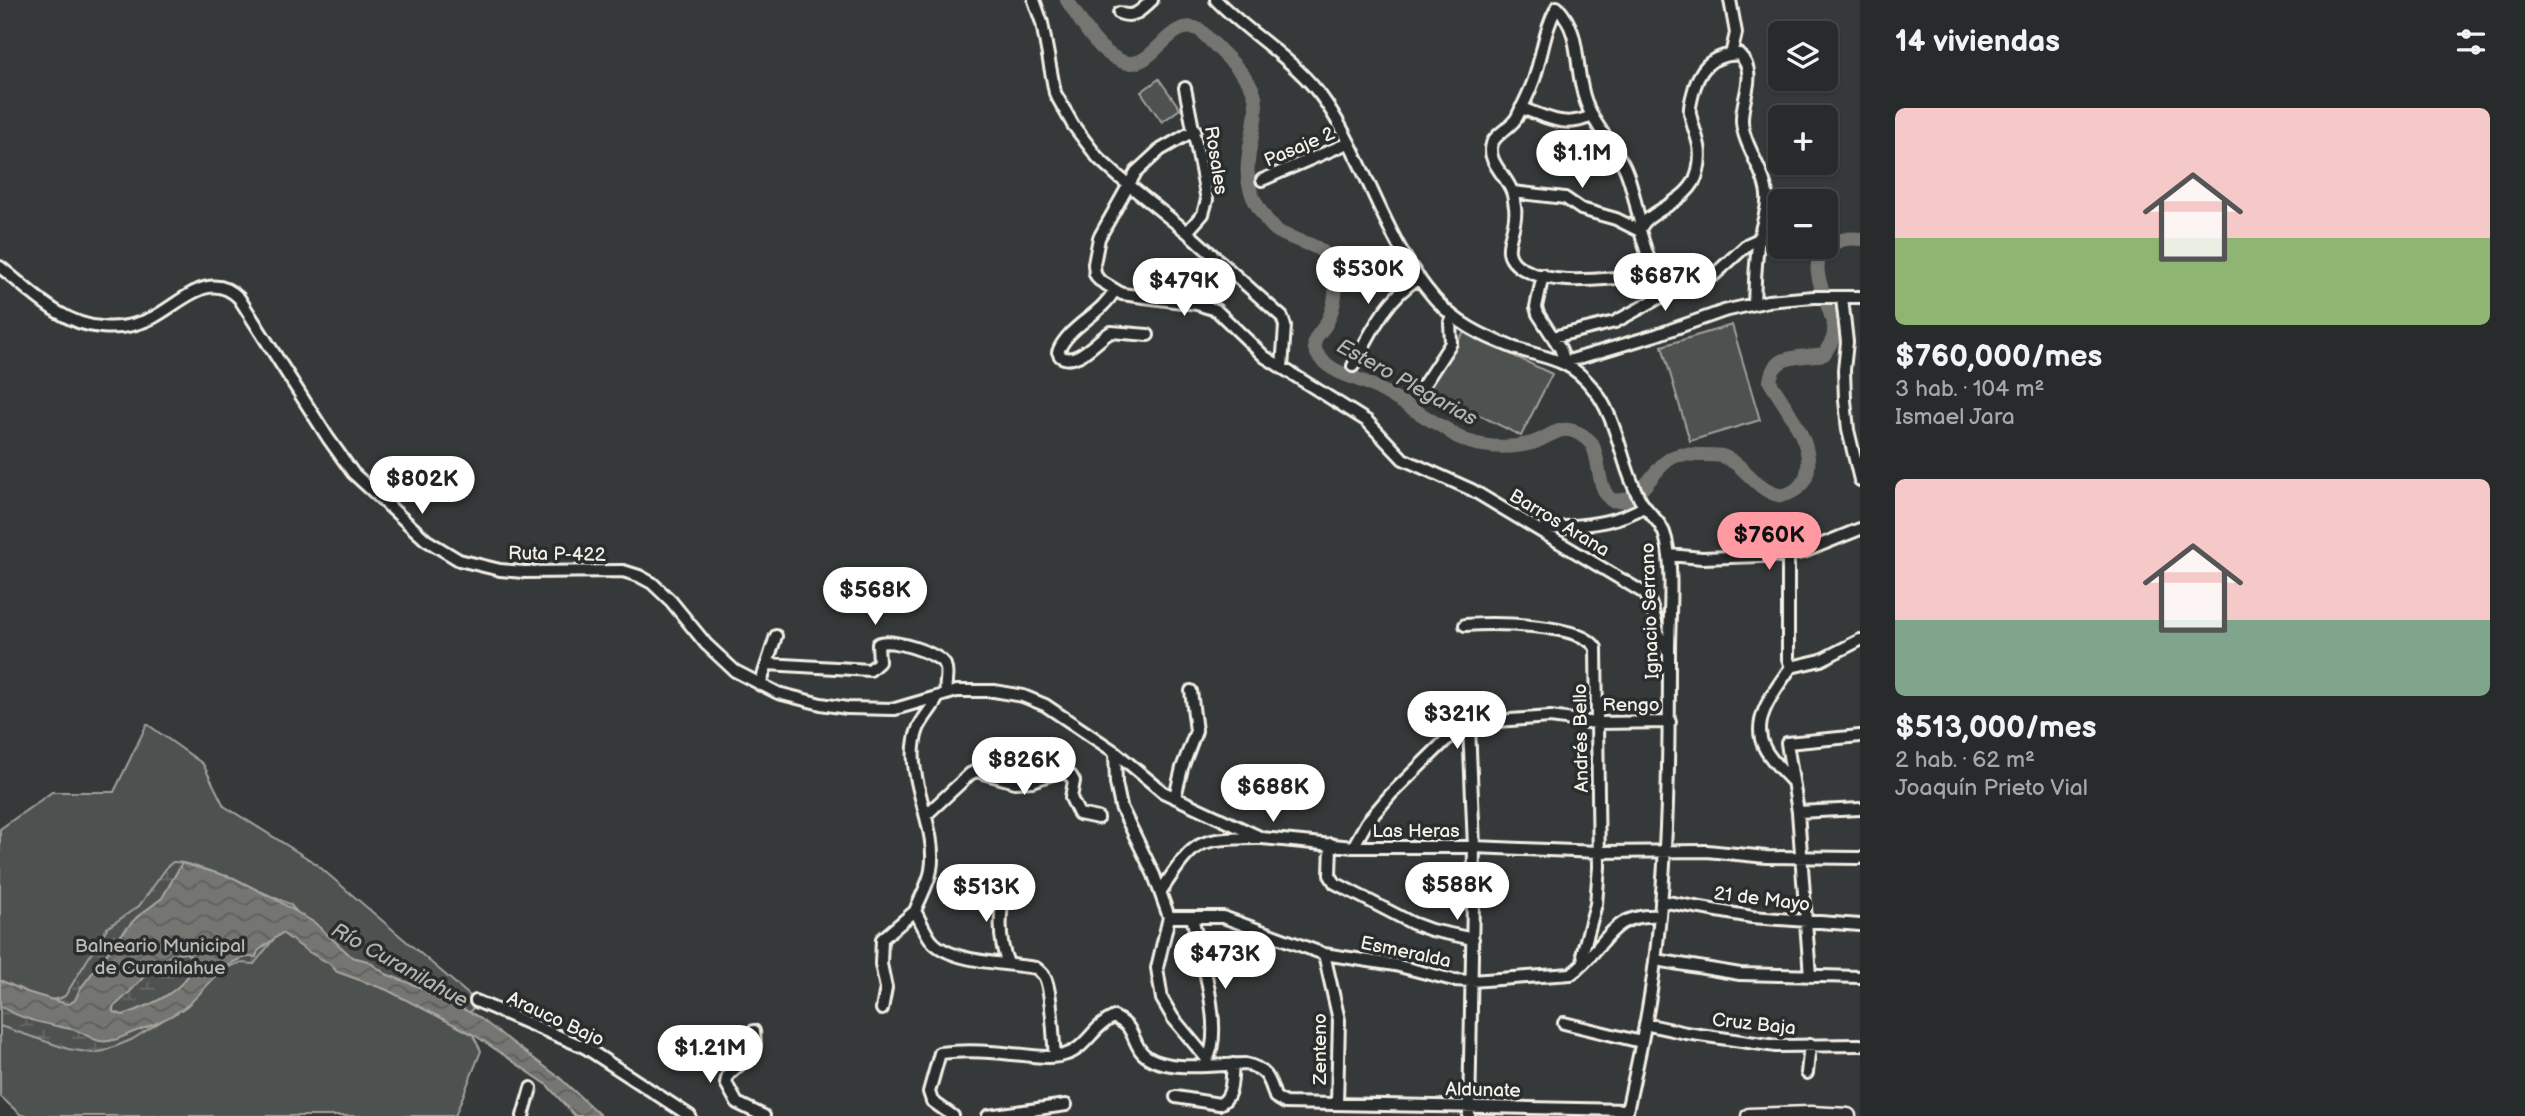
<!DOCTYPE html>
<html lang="es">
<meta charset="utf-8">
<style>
body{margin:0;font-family:"Balsamiq Sans",sans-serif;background:#303333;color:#f1f3f6;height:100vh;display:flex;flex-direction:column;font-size:26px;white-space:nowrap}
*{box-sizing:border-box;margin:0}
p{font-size:23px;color:#a5a7a9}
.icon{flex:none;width:38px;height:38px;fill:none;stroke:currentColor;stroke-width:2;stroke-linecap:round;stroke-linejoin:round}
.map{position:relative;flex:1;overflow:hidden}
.details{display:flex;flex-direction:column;background:#282b2b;width:665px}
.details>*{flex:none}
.buttons{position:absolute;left:1768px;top:21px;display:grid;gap:14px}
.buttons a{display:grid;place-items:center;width:70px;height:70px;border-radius:10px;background:#282b2b;box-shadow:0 2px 5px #0004,0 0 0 2px #444747;font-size:35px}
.price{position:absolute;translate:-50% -60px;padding:0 16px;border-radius:24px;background:#fff;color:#222;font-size:23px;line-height:46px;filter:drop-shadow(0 2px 4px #0008)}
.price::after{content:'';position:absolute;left:50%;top:42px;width:21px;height:16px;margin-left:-10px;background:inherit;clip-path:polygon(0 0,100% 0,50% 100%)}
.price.on{background:#ff9aa2;color:#111}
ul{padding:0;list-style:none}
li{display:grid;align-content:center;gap:14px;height:371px;padding:0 35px}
li span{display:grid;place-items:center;height:217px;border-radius:10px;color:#555}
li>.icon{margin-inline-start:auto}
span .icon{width:126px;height:126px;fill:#fffc;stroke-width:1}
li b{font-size:30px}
h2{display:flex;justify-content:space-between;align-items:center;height:84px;padding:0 35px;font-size:30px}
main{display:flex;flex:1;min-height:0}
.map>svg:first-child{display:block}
.green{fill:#4e514f;stroke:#a1a19c;stroke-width:2}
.wetland{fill:url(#wetland-marsh);stroke:#a1a19c;stroke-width:2}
.water{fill:url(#water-waves);stroke:#a8a7a1;stroke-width:2;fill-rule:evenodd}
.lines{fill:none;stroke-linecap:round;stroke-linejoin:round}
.river{stroke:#757572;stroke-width:14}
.minor-casing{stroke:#f4f1e8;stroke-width:16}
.major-casing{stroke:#f4f1e8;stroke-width:19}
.minor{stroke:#2a2d2e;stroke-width:10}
.major{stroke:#2a2d2e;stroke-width:14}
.labels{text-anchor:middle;stroke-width:7;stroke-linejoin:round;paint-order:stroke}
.street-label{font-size:19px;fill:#f4f1e8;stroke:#2a2d2e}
.park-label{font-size:19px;fill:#bab9b2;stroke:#2a2d2e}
.water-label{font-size:21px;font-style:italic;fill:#b4b3ad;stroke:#2a2d2e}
</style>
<main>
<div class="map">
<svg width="1860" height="1116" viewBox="0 0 1860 1116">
<defs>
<pattern id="wetland-marsh" width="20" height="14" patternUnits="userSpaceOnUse" patternTransform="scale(1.75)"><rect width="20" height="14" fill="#4e514f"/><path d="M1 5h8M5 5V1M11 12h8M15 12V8" fill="none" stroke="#686a68"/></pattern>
<pattern id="water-waves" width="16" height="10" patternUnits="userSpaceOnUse" patternTransform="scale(1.75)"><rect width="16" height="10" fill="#757572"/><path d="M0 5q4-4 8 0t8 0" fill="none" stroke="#5f5e5c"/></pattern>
</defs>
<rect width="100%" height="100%" fill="#363939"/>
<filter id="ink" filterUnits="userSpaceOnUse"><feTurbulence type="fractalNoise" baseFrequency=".0143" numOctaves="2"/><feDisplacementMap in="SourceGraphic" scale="14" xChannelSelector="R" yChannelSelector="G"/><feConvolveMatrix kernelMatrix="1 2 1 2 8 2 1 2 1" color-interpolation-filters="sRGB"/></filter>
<g filter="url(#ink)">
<path class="green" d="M1159 79 1180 109 1162 122 1141 92Z
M1732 325 1760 420 1690 441 1662 346Z
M1464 332 1552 374 1521 436 1427 389Z
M147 724 203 764 224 806 315 863 476 1001 466 1021 481 1051 455 1116H26L21 1115 0 1096V829L52 792H114Z"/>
<path class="wetland" d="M173 862C191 860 268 895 290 904L296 911 254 964 239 963 231 966 217 974 179 1009 160 1022 131 1040 104 1051 93 1053 68 1049 0 1026V984C21 992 44 1007 65 996L107 928 139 906 168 866Z"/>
<path class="water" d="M182 863 234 878 273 898 315 923 352 957 368 961 386 974 427 990 477 1016 560 1078 601 1116H575L546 1084 476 1036 387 990 337 972 330 964 307 951 282 933 258 951 256 957C225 954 206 992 184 1008 168 1019 149 1027 131 1033 122 1037 110 1043 100 1041 93 1040 81 1031 71 1029 46 1024 22 1020 0 1006V980L27 992 63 1003 69 1004 75 1000 80 989 121 935 137 917 162 898ZM186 953 196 960C186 991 152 1005 123 1015L113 1012V1007C139 989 152 955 186 953Z"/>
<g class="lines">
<path class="river" d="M1067 0C1081 21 1096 51 1121 61 1154 75 1167 14 1200 30 1215 46 1244 71 1253 90 1266 121 1232 164 1257 205 1262 214 1268 223 1276 230 1292 242 1322 242 1331 262 1339 281 1336 306 1326 324 1323 330 1316 335 1315 341 1313 349 1317 355 1322 360 1334 373 1354 377 1369 384 1397 397 1421 416 1448 430 1468 448 1506 450 1532 443 1543 440 1553 431 1563 430 1574 428 1585 437 1592 444 1601 462 1596 485 1611 500 1646 506 1651 462 1679 455 1685 454 1694 455 1700 455 1707 455 1715 455 1722 456 1744 463 1756 491 1779 495 1785 496 1793 492 1798 488 1828 460 1785 407 1770 382 1772 352 1803 358 1824 354 1829 346 1835 339 1834 329 1833 306 1801 264 1829 246 1840 240 1847 237 1860 239"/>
<g class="minor-casing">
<path id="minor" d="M1034 0 1042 23 1055 93 1073 125 1098 158 1119 177 1187 232 1282 317 1285 326 1282 368
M1216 0C1251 36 1298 61 1326 103 1368 165 1385 242 1435 299 1456 323 1482 336 1512 347 1545 359 1568 357 1592 387 1613 411 1619 448 1630 477 1634 487 1638 499 1645 507 1654 518 1663 525 1666 539 1674 570 1669 619 1669 651 1669 755 1668 858 1655 961 1649 1013 1637 1065 1626 1116
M1730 0 1736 33 1731 55
M1119 13C1135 19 1141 10 1152 0
M1185 88 1207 200 1203 214 1187 232
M1521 108C1547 117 1565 129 1591 116
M1195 130 1160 150 1136 172 1099 238 1094 264 1095 274 1099 280 1122 294 1197 304 1216 310 1265 357 1367 421 1403 459 1472 490 1644 593C1659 611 1653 637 1669 653
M1262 180 1348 143
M1513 192 1565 198 1581 209 1616 219 1640 231
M1641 226C1635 205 1633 183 1623 164 1608 137 1588 119 1582 88 1575 59 1580 31 1557 7 1545 29 1543 50 1536 73 1532 88 1524 103 1517 117 1512 127 1494 135 1492 144 1486 162 1508 177 1512 192 1514 196 1514 203 1515 207 1519 232 1494 253 1523 269 1561 290 1615 275 1655 276 1669 276 1683 279 1697 281
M1640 231C1644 210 1691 204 1698 171 1704 144 1694 136 1690 113 1689 108 1691 102 1692 97 1698 70 1709 55 1739 54 1759 74 1741 98 1742 121 1743 147 1770 177 1767 203 1766 215 1761 227 1759 240 1755 261 1755 283 1754 304
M1640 231 1654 276
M0 267C31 291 60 324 101 327 119 329 138 325 154 317 182 302 210 269 239 298L328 438 353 473 426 540 459 560 500 570 524 572 623 571 639 576 652 583 671 601 706 644 735 671 778 693 821 704 847 708 895 709 957 691H994L1023 696 1045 705 1115 752 1163 792 1262 838 1353 847H1474L1599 852 1707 851 1766 857 1860 858
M1543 275 1536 307 1538 314 1560 348 1565 362 1656 335 1724 311 1768 301 1814 297H1860
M1114 291C1101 315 1068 326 1058 352L1060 356C1077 367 1096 340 1111 332L1148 335
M1842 298 1847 342 1844 370 1845 400 1848 430 1860 480
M1553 337 1615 322 1657 299 1714 275 1748 244 1759 239
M1353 366C1370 334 1386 298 1419 278
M1419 392 1451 343 1450 322 1454 318
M1540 530C1576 525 1613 526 1645 506
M1669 555 1702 558 1788 555 1803 552 1860 529
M1788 555V659L1791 667
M1465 625C1492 623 1582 623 1596 648L1599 867 1596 904 1583 951 1584 962
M767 664 870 670 879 662 878 644C888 637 939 653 945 665 949 674 944 683 946 693
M1791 667C1776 689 1750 719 1764 747 1770 760 1783 771 1792 781
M1791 667 1821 660 1860 640
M760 685 776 636
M938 697C933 708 923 717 918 729 901 773 939 824 931 870 929 883 920 898 915 911 920 920 925 932 931 940 949 963 1009 963 1036 968 1039 971 1042 973 1044 976 1052 988 1053 1039 1055 1056
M1469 726 1474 847 1469 1116
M1115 752 1116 783 1121 807 1154 875 1169 917 1157 968 1162 999 1173 1018 1207 1059V1065
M1175 797 1182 768 1196 731 1191 691
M1798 812 1860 809
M926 815 970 774 976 771 1015 782 1032 781 1061 771 1071 776 1074 781 1071 798 1079 814 1098 818
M1331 844 1330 875 1335 883 1412 923 1431 930 1473 939
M1353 847 1367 822 1391 794 1446 740 1469 726 1484 722 1550 717 1596 723 1670 722
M1006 882C1000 908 997 939 1008 963
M1161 891C1196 838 1197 839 1260 838
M1661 901 1752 917 1860 925
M1169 917H1223L1324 954 1395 965 1453 980 1471 981 1571 974C1606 949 1608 912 1660 916
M1192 917C1199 949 1225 1032 1207 1059
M1324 954 1339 1020 1337 1104
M1656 960 1740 974 1860 977
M1810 976 1798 812 1787 743 1860 736
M476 1001 586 1048 690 1116
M882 1009 886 988 881 964 882 939 915 911
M1564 1023 1641 1042
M1645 1024 1686 1033 1776 1046 1860 1045
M754 1031 755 1045 751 1054 728 1075 726 1083 737 1103 764 1116
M1807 1073 1810 1045
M1176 1097 1219 1104C1234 1098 1231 1078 1233 1064
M523 1116 531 1088
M953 1116 932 1101 929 1092 940 1053C964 1050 988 1051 1012 1054 1029 1055 1050 1060 1067 1054 1086 1048 1093 1026 1114 1017 1134 1027 1130 1034 1140 1050 1158 1075 1219 1064 1245 1064 1266 1068 1270 1079 1275 1097L1285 1103 1627 1110
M988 1116 1066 1105"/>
</g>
<g class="major-casing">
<path id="major" d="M1749 1116 1811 1114 1848 1116"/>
</g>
<use href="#minor" class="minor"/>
<use href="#major" class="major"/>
</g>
</g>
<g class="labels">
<g class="street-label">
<text transform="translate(1299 146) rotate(-23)" y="7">Pasaje 2</text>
<text transform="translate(1217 160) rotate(81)" y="7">Rosales</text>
<text transform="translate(1560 522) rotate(31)" y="7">Barros Arana</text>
<text transform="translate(557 553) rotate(1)" y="7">Ruta P-422</text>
<text transform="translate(1649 611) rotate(-92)" y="7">Ignacio Serrano</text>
<text x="1631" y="711">Rengo</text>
<text transform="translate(1580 738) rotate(-91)" y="7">Andrés Bello</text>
<text x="1416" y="837">Las Heras</text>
<text transform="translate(1762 898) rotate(7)" y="7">21 de Mayo</text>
<text transform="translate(1406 951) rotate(12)" y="7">Esmeralda</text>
<text transform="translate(556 1018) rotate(25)" y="7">Arauco Bajo</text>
<text transform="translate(1754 1023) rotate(6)" y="7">Cruz Baja</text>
<text transform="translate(1319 1049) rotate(-90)" y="7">Zenteno</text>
<text transform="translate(1483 1089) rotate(1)" y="7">Aldunate</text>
</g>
<g class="park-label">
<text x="160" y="952">Balneario Municipal<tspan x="160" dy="22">de Curanilahue</tspan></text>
</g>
<g class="water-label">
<text transform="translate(1407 382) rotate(29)" y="7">Estero Plegarias</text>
<text transform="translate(400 965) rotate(29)" y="7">Río Curanilahue</text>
</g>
</g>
</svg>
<div class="buttons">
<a><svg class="icon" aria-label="layers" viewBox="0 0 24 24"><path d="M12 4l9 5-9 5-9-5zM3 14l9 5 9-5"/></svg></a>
<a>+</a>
<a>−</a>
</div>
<b class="price" style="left:1582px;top:190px">$1.1M</b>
<b class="price" style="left:1368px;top:306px">$530K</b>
<b class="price" style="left:1665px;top:313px">$687K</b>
<b class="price" style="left:1184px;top:318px">$479K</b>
<b class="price" style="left:422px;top:516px">$802K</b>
<b class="price on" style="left:1769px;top:572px">$760K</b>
<b class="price" style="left:875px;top:627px">$568K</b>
<b class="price" style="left:1457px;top:751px">$321K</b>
<b class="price" style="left:1024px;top:797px">$826K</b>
<b class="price" style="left:1273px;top:824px">$688K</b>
<b class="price" style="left:1457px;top:922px">$588K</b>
<b class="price" style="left:986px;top:924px">$513K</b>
<b class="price" style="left:1225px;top:991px">$473K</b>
<b class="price" style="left:710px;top:1085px">$1.21M</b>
</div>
<section class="details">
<h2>14 viviendas<svg class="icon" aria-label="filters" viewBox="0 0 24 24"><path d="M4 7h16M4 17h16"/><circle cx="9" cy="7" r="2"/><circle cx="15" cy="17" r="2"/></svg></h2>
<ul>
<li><span style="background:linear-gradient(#f6c9c9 60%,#8fb573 0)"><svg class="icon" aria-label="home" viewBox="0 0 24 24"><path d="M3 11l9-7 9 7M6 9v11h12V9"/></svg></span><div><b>$760,000/mes</b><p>3 hab. · 104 m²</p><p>Ismael Jara</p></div></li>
<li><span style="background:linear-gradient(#f6c9c9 65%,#7fa58c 0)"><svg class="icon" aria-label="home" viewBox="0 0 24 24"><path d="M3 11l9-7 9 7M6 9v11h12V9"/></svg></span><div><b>$513,000/mes</b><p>2 hab. · 62 m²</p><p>Joaquín Prieto Vial</p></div></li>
</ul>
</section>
</main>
